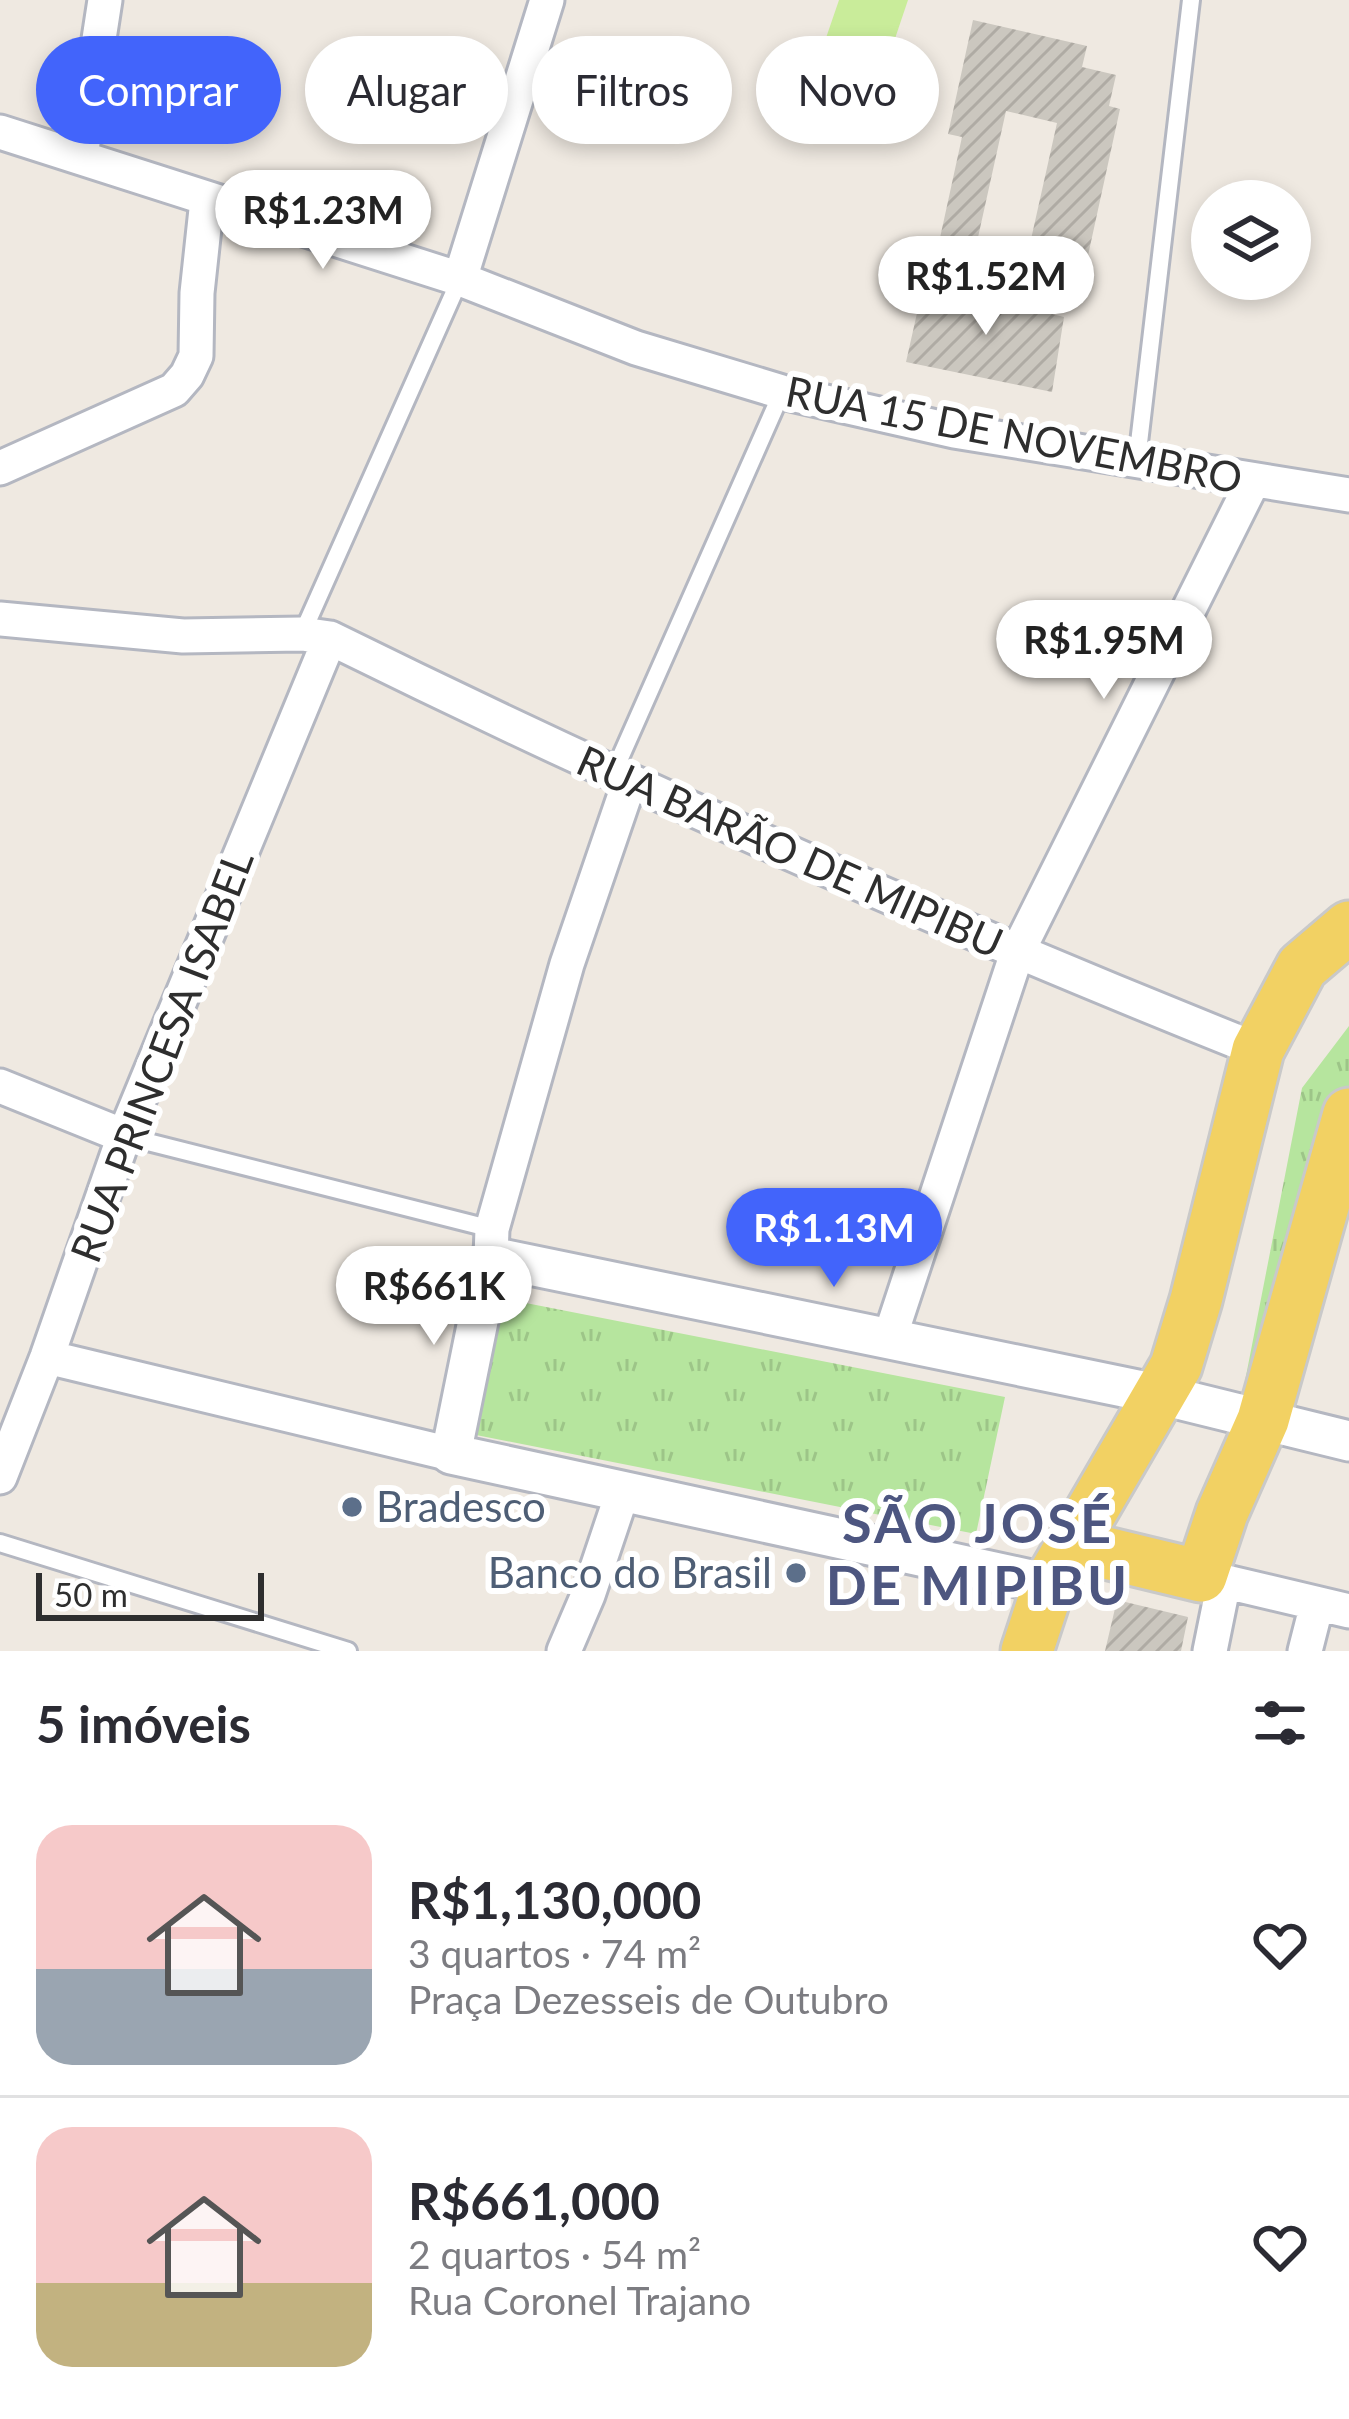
<!DOCTYPE html>
<html lang="pt">
<meta charset="utf-8">
<style>
body{margin:0;font-family:Lato,sans-serif;background:#f2f2f3;color:#2b2b33;height:100vh;display:flex;flex-direction:column;font-size:45px;white-space:nowrap}
*{box-sizing:border-box;margin:0}
p{font-size:39px;color:#7c7c81}
.icon{flex:none;width:66px;height:66px;fill:none;stroke:currentColor;stroke-width:2;stroke-linecap:round;stroke-linejoin:round}
.map{position:relative;height:1651px;overflow:hidden}
.side{display:flex;flex-direction:column;background:#fff;flex:1}
.side>*{flex:none}
.guide{position:absolute;left:36px;top:36px;width:1278px;height:108px;display:flex;gap:24px}
.buttons{position:absolute;left:1191px;top:180px;display:grid;gap:24px}
.buttons a{display:grid;place-items:center;width:120px;height:120px;border-radius:50%;background:#fff;box-shadow:0 6px 18px #0003;font-size:60px}
.scale{position:absolute;left:36px;bottom:30px;width:228px;box-sizing:border-box;padding-left:12px;border:6px solid #2e2e2e;border-top:0;font-size:33px;line-height:42px;white-space:nowrap;color:#2e2e2e;-webkit-text-stroke:9px #fff;paint-order:stroke}
.price{position:absolute;translate:-50% -102px;padding:0 27px;border-radius:42px;background:#fff;color:#222;font-size:39px;line-height:78px;filter:drop-shadow(0 3px 6px #0008)}
.price::after{content:'';position:absolute;left:50%;top:72px;width:36px;height:27px;margin-left:-18px;background:inherit;clip-path:polygon(0 0,100% 0,50% 100%)}
.price.active{background:#4264fb;color:#fff}
ul{padding:0;list-style:none}
li{display:flex;align-items:center;gap:36px;height:300px;padding:0 36px}
li+li{border-top:3px solid #e1e1e2}
li span{display:grid;place-items:center;flex:none;width:336px;height:240px;border-radius:36px;color:#555}
li>.icon{margin-inline-start:auto}
span .icon{width:144px;height:144px;fill:#fffc;stroke-width:1}
li b{font-size:51px}
h2{display:flex;justify-content:space-between;align-items:center;height:144px;padding:0 36px;font-size:51px}
.chip{padding:0 42px;border-radius:54px;background:#fff;box-shadow:0 6px 18px #0003;font-size:42px;line-height:108px}
.chip.active{background:#4264fb;color:#fff}
.map>svg:first-child{display:block}
.grass{fill:url(#grass-tufts)}
.pitch{fill:#c9ec9a}
.building{fill:url(#building-hatch)}
.lines{fill:none;stroke-linecap:round;stroke-linejoin:round}
.service-casing{stroke:#b4b7c1;stroke-width:22}
.minor-casing{stroke:#b4b7c1;stroke-width:39}
.tertiary-casing{stroke:#b4b7c1;stroke-width:45}
.primary-casing{stroke:#c9c9c9;stroke-width:57}
.service{stroke:#fff;stroke-width:16}
.minor{stroke:#fff;stroke-width:33}
.tertiary{stroke:#fff;stroke-width:39}
.primary{stroke:#f2d163;stroke-width:51}
.service-dot{fill:#5c6f8a;stroke:#fff;stroke-width:4.5}
.labels{text-anchor:middle;stroke-width:12;stroke-linejoin:round;paint-order:stroke}
.street-label{font-size:42px;fill:#2e2e2e;stroke:#fff}
.service-label{font-size:42px;fill:#4e5e75;stroke:#fff;text-anchor:start}
.district-label{font-size:54px;font-weight:bold;letter-spacing:3px;fill:#4d5680;stroke:#fff}
</style>
<div class="map">
<svg width="1349" height="1651" viewBox="0 0 1349 1651">
<defs>
<pattern id="grass-tufts" width="24" height="20" patternUnits="userSpaceOnUse" patternTransform="scale(3)"><rect width="24" height="20" fill="#b6e59e"/><path d="M3 7l-1-3M5 7V3M7 7l1-3M15 17l-1-3M17 17v-4M19 17l1-3" fill="none" stroke="#9dc588"/></pattern>
<pattern id="building-hatch" width="6" height="6" patternUnits="userSpaceOnUse" patternTransform="scale(3)"><rect width="6" height="6" fill="#cbc7bf"/><path d="M-1 1l2-2M0 6l6-6M5 7l2-2" fill="none" stroke="#afaba4"/></pattern>
</defs>
<rect width="100%" height="100%" fill="#efe9e1"/>
<path class="grass" d="M1349 1026V1182L1292 1389 1245 1381 1302 1088Z
M501 1298 1005 1397 976 1534 466 1433Z"/>
<path class="pitch" d="M839 0H908L879 86 817 64Z"/>
<path class="building" d="M973 20 1087 46 1082 67 1116 75 1109 106 1120 109 1077 306 1019 293 1057 123 1006 111 969 278 933 270 962 137 948 134Z
M924 282 1064 317 1052 392 906 362Z
M1117 1600 1188 1617 1181 1651H1105Z"/>
<g class="lines">
<g class="service-casing">
<path id="service" d="M1137 460 1191 0
M302 634 460 279
M613 774 782 392
M124 1136 492 1229
M0 1543 348 1651"/>
</g>
<g class="minor-casing">
<path id="minor" d="M0 132 460 279 636 348 782 392 954 431 1349 495
M81 156 105 0
M460 279 547 0
M0 468 174 390 187 375 196 356 197 293 207 200
M0 619 183 636 302 634 330 638C634 788 943 924 1258 1050
M0 1086 124 1136
M491 1257 492 1229 567 964 629 783
M889 1340 1017 953 1253 481
M47 1357 451 1454
M0 1477 47 1357 124 1136 330 638
M1201 1576 1349 1611
M564 1651 588 1595 623 1491
M1210 1651 1224 1582
M1305 1651 1317 1604"/>
</g>
<g class="tertiary-casing">
<path id="tertiary" d="M1049 1584 451 1454 491 1257 1162 1395 1349 1441"/>
</g>
<g class="primary-casing">
<path id="primary" d="M1073 1545 1201 1576 1222 1513 1263 1420 1349 1114
M1027 1651 1049 1584 1176 1366 1196 1300 1258 1050 1302 967 1349 927"/>
</g>
<use href="#service" class="service"/>
<use href="#minor" class="minor"/>
<use href="#tertiary" class="tertiary"/>
<use href="#primary" class="primary"/>
</g>
<g class="service-dot">
<circle cx="352" cy="1507" r="12"/>
<circle cx="796" cy="1573" r="12"/>
</g>
<g class="labels">
<g class="street-label">
<text transform="translate(1014 435) rotate(11)" y="15">RUA 15 DE NOVEMBRO</text>
<text transform="translate(790 852) rotate(24)" y="15">RUA BARÃO DE MIPIBU</text>
<text transform="translate(162 1056) rotate(-69)" y="15">RUA PRINCESA ISABEL</text>
</g>
<g class="service-label">
<text x="376" y="1522">Bradesco</text>
<text x="772" y="1588" text-anchor="end">Banco do Brasil</text>
</g>
<g class="district-label">
<text x="978" y="1543">SÃO JOSÉ<tspan x="978" dy="62">DE MIPIBU</tspan></text>
</g>
</g>
</svg>
<div class="buttons">
<a><svg class="icon" aria-label="layers" viewBox="0 0 24 24"><path d="M12 4l9 5-9 5-9-5zM3 14l9 5 9-5"/></svg></a>
</div>
<div class="scale">50 m</div>
<b class="price" style="left:323px;top:272px">R$1.23M</b>
<b class="price" style="left:986px;top:338px">R$1.52M</b>
<b class="price" style="left:1104px;top:702px">R$1.95M</b>
<b class="price active" style="left:834px;top:1290px">R$1.13M</b>
<b class="price" style="left:434px;top:1348px">R$661K</b>
<div class="guide">
<a class="chip active">Comprar</a>
<a class="chip">Alugar</a>
<a class="chip">Filtros</a>
<a class="chip">Novo</a>
</div>
</div>
<section class="side">
<h2>5 imóveis<svg class="icon" aria-label="filters" viewBox="0 0 24 24"><path d="M4 7h16M4 17h16"/><circle cx="9" cy="7" r="2"/><circle cx="15" cy="17" r="2"/></svg></h2>
<ul>
<li><span style="background:linear-gradient(#f6c9c9 60%,#9aa5b1 0)"><svg class="icon" aria-label="home" viewBox="0 0 24 24"><path d="M3 11l9-7 9 7M6 9v11h12V9"/></svg></span><div><b>R$1,130,000</b><p>3 quartos · 74 m²</p><p>Praça Dezesseis de Outubro</p></div><svg class="icon" aria-label="heart" viewBox="0 0 24 24"><path d="M12 20l-8-8c-3-5 5-10 8-4 3-6 11-1 8 4z"/></svg></li>
<li><span style="background:linear-gradient(#f6c9c9 65%,#c2b280 0)"><svg class="icon" aria-label="home" viewBox="0 0 24 24"><path d="M3 11l9-7 9 7M6 9v11h12V9"/></svg></span><div><b>R$661,000</b><p>2 quartos · 54 m²</p><p>Rua Coronel Trajano</p></div><svg class="icon" aria-label="heart" viewBox="0 0 24 24"><path d="M12 20l-8-8c-3-5 5-10 8-4 3-6 11-1 8 4z"/></svg></li>
</ul>
</section>
